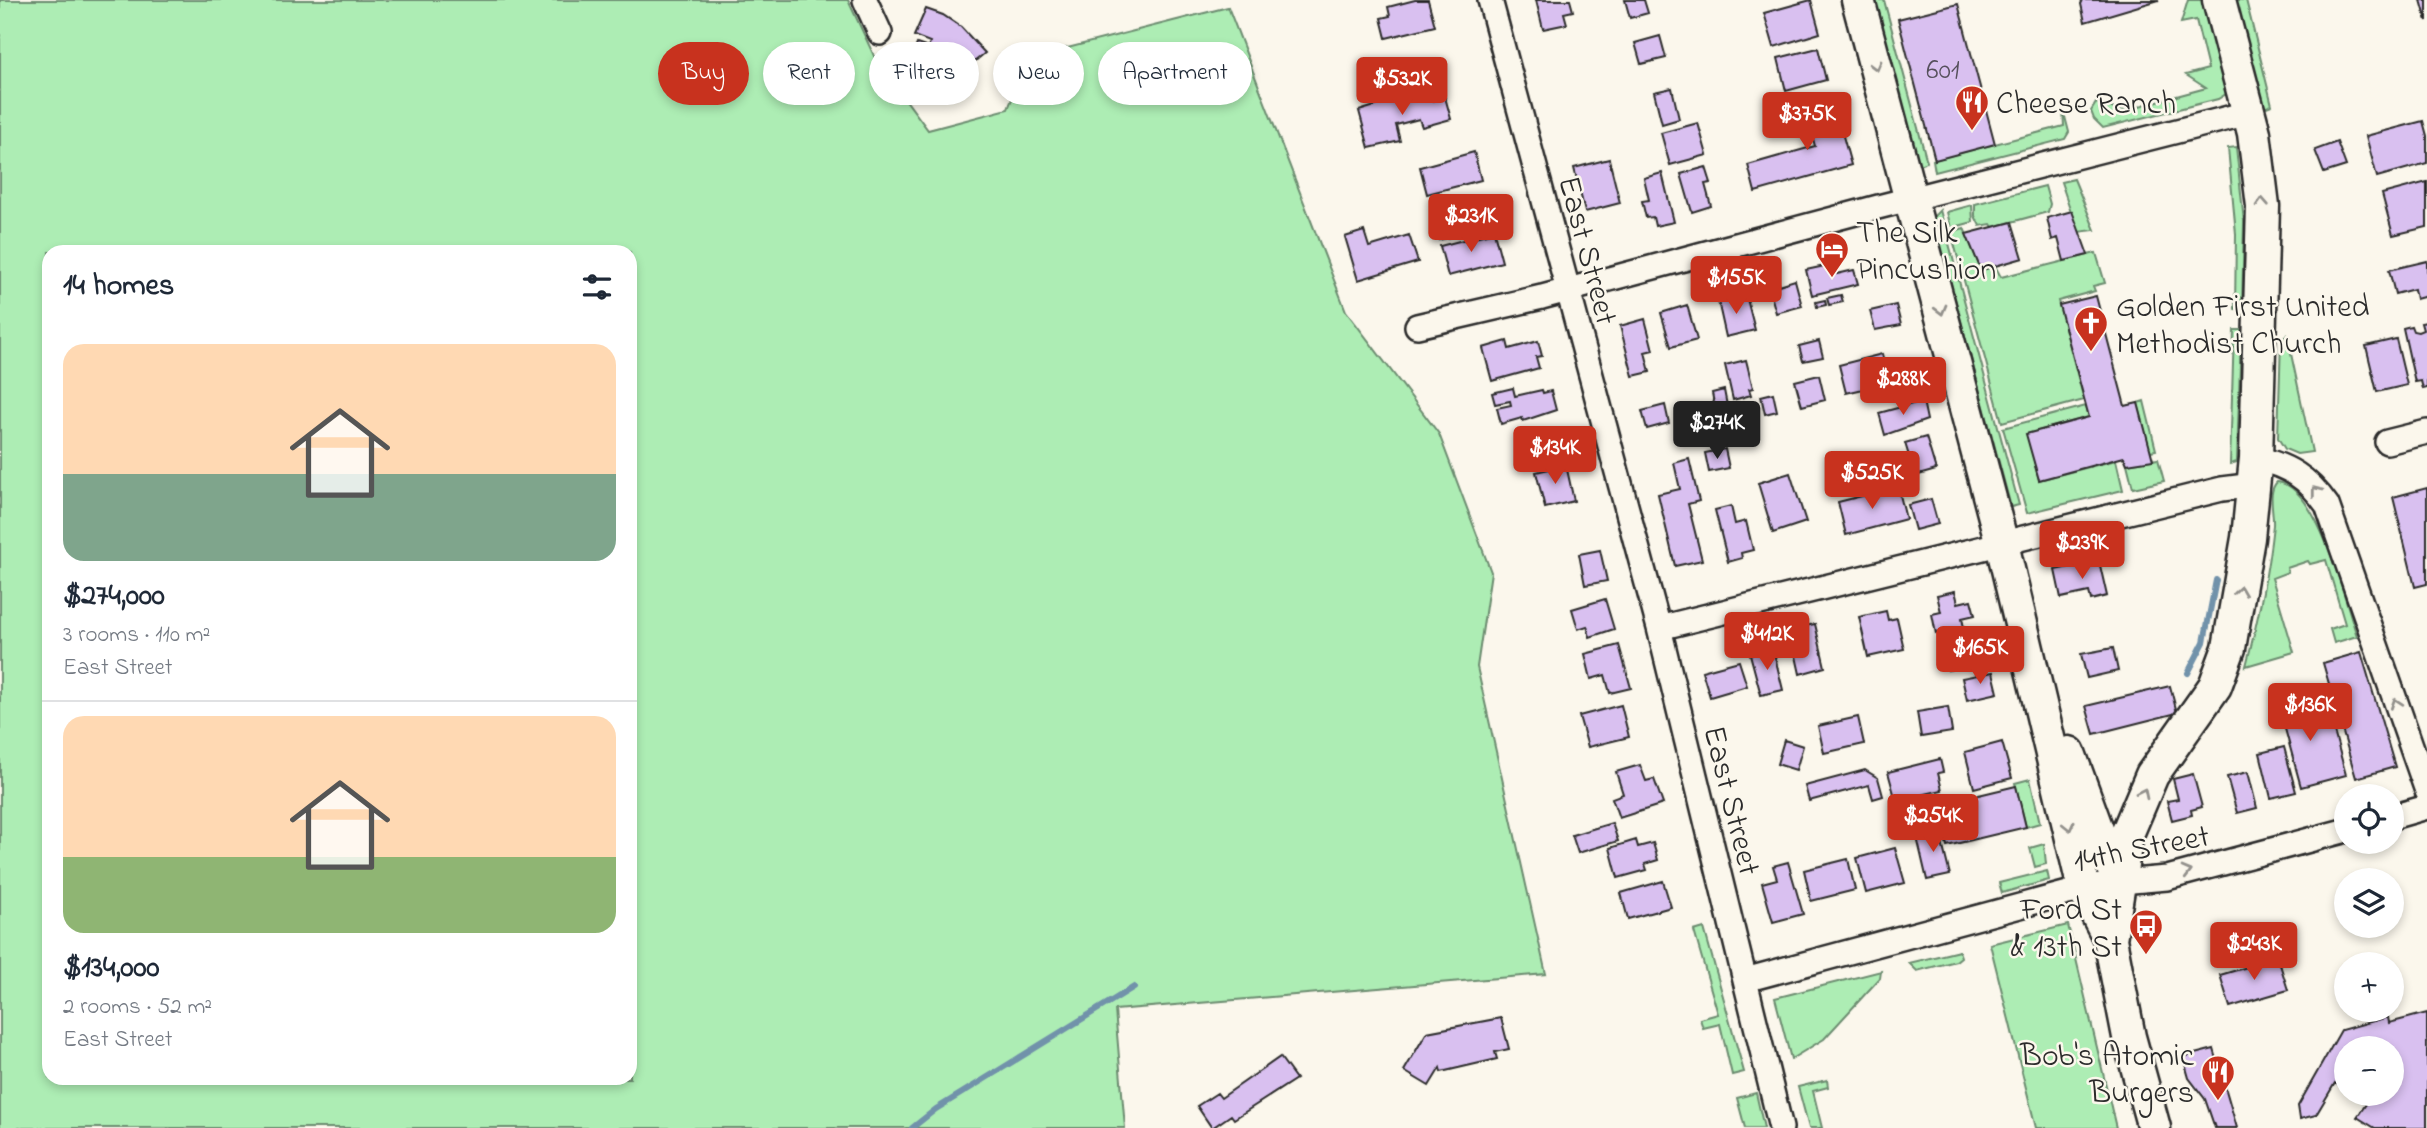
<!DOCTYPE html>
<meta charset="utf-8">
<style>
body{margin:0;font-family:"Indie Flower",sans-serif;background:#f6f6f7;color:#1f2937;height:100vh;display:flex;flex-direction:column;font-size:26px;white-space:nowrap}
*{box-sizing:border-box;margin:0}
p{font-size:23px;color:#747a83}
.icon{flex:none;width:38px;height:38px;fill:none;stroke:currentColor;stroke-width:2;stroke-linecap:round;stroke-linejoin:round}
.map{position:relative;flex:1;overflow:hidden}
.sheet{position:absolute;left:42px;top:245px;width:595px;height:840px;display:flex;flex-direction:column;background:#fff;border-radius:21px;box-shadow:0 4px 10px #0003}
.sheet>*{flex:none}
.hud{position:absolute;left:658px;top:42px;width:665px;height:63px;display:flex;gap:14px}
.buttons{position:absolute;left:2334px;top:784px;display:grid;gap:14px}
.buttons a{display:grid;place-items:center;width:70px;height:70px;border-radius:50%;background:#fff;box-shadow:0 4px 10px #0003;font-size:35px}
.price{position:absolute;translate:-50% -60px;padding:0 16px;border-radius:7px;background:#c8321e;color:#fff;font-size:23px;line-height:46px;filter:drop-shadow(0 2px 4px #0008)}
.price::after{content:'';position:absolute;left:50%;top:42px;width:21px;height:16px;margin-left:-10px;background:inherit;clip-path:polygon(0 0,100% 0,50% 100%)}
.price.selected{background:#222;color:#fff}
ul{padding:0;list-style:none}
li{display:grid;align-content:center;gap:14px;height:371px;padding:0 21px}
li+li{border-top:2px solid #e0e1e3}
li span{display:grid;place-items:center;height:217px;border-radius:21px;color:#555}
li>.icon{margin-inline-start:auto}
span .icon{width:126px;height:126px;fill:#fffc;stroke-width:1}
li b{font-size:30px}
h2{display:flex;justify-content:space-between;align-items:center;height:84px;padding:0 21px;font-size:30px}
.tag{padding:0 24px;border-radius:32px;background:#fff;box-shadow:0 4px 10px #0003;font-size:24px;line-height:63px}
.tag.selected{background:#c8321e;color:#fff}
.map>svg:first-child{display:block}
.green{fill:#adedb4;stroke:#6c8c70;stroke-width:2;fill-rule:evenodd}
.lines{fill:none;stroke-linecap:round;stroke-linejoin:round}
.stream{stroke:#7192aa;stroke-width:6}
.building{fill:#d9c0f0;stroke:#2b2b2b;stroke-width:2}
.minor-casing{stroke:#2b2b2b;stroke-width:28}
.secondary-casing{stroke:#2b2b2b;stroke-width:37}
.minor{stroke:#fbf7ec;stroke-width:23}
.secondary{stroke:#fbf7ec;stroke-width:32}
.oneway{stroke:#93918c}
.labels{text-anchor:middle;stroke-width:5;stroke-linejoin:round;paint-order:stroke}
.number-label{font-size:28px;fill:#56505c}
.poi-label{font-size:32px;fill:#2b2b2b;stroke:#fbf7ec;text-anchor:start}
.street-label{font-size:32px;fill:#2b2b2b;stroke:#fbf7ec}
</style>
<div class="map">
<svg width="2427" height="1128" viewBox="0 0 2427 1128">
<rect width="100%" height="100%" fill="#fbf7ec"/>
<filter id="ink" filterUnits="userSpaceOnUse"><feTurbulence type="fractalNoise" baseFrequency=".0143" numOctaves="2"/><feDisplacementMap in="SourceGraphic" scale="14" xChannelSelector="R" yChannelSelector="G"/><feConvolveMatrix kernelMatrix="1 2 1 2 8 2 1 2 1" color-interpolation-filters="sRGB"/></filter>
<g filter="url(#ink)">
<path class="green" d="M0 0H848L875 58 928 130 1008 109 1028 58 1228 7 1346 311 1439 434 1491 572 1477 667 1546 974 1115 1010 1125 1128H0ZM49 252H630V1078H49Z
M1875 0H1884L1927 162 1919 165Z
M2188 0H2202L2226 94 2218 99 2103 128 2094 119 2091 111 2096 103 2121 111 2206 88 2186 75 2208 69 2196 20 2181 23Z
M2235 0H2246L2272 105 2264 108Z
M2063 109 2069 132 2065 139 1935 172 1933 160 2064 126Z
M2236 147 2244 222 2242 310 2235 309 2236 234 2228 148Z
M2074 179 2095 230 2078 232 2061 182Z
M2045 186 2050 204 2048 212 1993 227 1991 224 1980 226 1975 216V204Z
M1972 205 1973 222 1951 228 1947 212Z
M1940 210 2019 505 2011 507 1933 217Z
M1964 228 1981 270 1995 266 2001 277 2096 253 2105 283 2093 286 2095 291 2058 301 2084 400 2002 422 1951 232Z
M2234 330H2241L2237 462 2230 464Z
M2287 335 2312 452 2297 454 2285 449 2278 438 2281 340Z
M2144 401 2156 450 2150 451 2138 403Z
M2086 406 2089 417 2027 434 2039 480 2116 460 2123 490 2027 513 2003 428Z
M2158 459 2164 481 2133 488 2127 464Z
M2277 482C2318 485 2345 601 2357 636L2334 643 2330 629 2345 624 2326 560 2310 564 2308 561 2287 568 2288 572 2272 578 2294 652 2246 666C2258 620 2268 572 2273 525 2274 511 2267 492 2277 482Z
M2030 779 2040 823 2026 827 2015 783Z
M2044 844 2046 864 2035 867 2030 848Z
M2047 871 2049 880 2002 893 1999 883Z
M2068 925 2116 1128H2036L1990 944Z
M1704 928 1744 1072 1732 1075 1720 1024 1703 1028 1700 1019 1718 1014 1694 931Z
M1959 951 1961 957 1956 961 1917 971 1909 963Z
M1881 971 1880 978 1824 1039 1791 1059 1775 998Z
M1827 1080 1828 1087 1813 1091 1822 1128H1809L1798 1087Z
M1756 1093 1764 1128H1745L1737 1098Z"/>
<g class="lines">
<path class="stream" d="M2188 673 2204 642 2216 580
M912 1128 936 1109 1134 987"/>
</g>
<path class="building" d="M1415 0H1428L1435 26 1386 38 1381 18 1390 16 1388 7Z
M1536 0H1570L1573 11 1564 13 1567 24 1543 29Z
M1625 0H1644L1648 13 1630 18Z
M1811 0 1820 33 1774 47 1764 13Z
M2083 0H2159L2085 22 2081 4Z
M2421 0H2427V21Z
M1958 4 1995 144 1935 160 1898 19Z
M926 9 943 15 961 27 985 53 962 72 951 59 942 66 938 65 932 78 919 73 916 83 900 76 905 63 909 65 917 44 928 48 930 42 914 36Z
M1660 36 1666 58 1641 64 1635 43Z
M1818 48 1826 80 1786 91 1778 58Z
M1672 88 1679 119 1662 124 1654 92Z
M1429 89 1432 101 1445 97 1451 119 1422 127 1419 119 1396 125 1400 141 1369 148 1359 111Z
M1833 100 1851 165 1755 192 1748 165 1815 146 1804 108Z
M2423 121 2427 136V163L2377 177 2366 136Z
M1698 123 1707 155 1670 165 1661 133Z
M2337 142 2346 166 2324 173 2315 150Z
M1474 152 1481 180 1427 194 1420 167Z
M1609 159 1620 203 1585 212 1574 168Z
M1706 167 1711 183 1705 184 1711 206 1692 212 1681 174Z
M1662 173 1674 222 1655 226 1653 217 1646 218 1642 201 1649 200 1644 178Z
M2427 182V227L2393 235 2382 194Z
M1486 197 1493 225 1439 240 1431 211Z
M2072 211 2088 255 2064 261 2058 238 2052 240 2047 218Z
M2012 222 2023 258 1981 270 1966 234Z
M1364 231 1369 247 1409 235 1418 262 1358 280 1345 237Z
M1494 232 1502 262 1448 276 1440 246Z
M2427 261V296L2416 299 2414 289 2395 294 2389 270Z
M1834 264 1837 274 1854 270 1858 284 1812 295 1806 270Z
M1777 278 1779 284 1770 286 1769 280Z
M1795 280 1802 306 1776 313 1769 288Z
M1746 295 1755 330 1726 337 1718 301Z
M1841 295 1843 302 1829 305 1827 298Z
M2096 296 2125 406 2138 403 2153 460 2127 464 2124 457 2039 480 2026 434 2089 417 2059 305Z
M1825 300 1826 305 1817 307 1816 302Z
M1687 305 1697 340 1671 347 1661 313Z
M1896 305 1901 325 1875 330 1870 311Z
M1645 319 1653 350 1645 352 1650 372 1633 376 1620 326Z
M2427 322V388L2423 389 2421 381 2415 382 2403 328 2411 326 2413 331 2418 332 2423 330 2421 323Z
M2396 339 2407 385 2377 392 2366 346Z
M1507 341 1509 349 1538 341 1542 356 1536 357 1539 368 1492 381 1483 348Z
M1819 341 1823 357 1803 361 1799 346Z
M1882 354 1889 383 1846 393 1839 365Z
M1746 360 1753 388 1749 389 1751 395 1733 400 1725 365Z
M1819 375 1825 400 1802 406 1795 381Z
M1513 388 1515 396 1542 390 1543 393 1551 391 1556 410 1523 421 1522 418 1501 424 1497 408 1511 405 1510 401 1495 404 1492 393Z
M1724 390 1728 411 1716 414 1712 393Z
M1773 393 1777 411 1765 414 1761 396Z
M1923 401 1927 420 1885 435 1879 413Z
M1665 405 1669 423 1647 429 1642 411Z
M1926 437 1936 470 1915 476 1905 443Z
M1725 449 1729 468 1709 472 1705 453Z
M1689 459 1699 501 1688 504 1702 560 1675 566 1658 494 1680 489 1674 463Z
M1566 465 1574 501 1545 508 1536 472Z
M1790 473 1806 522 1773 533 1758 483Z
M1898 487 1906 519 1846 535 1838 502Z
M2427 488V584L2415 587 2393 497Z
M1931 499 1938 524 1915 530 1908 505Z
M1731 506 1735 524 1746 521 1753 550 1741 553 1742 558 1728 562 1715 510Z
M1600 550 1607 581 1585 585 1579 554Z
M2099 561 2107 596 2091 600 2089 592 2061 598 2055 570Z
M1955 591 1958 603 1971 600 1975 615 1962 618 1964 628 1936 634 1932 614 1941 612 1937 595Z
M1605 599 1614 629 1590 637 1587 626 1578 629 1572 609Z
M1886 611 1888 620 1897 618 1904 649 1868 657 1859 617Z
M1815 624 1825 667 1800 674 1790 629Z
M1984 633 1991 660 1948 670 1941 643Z
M1619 645 1631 688 1610 693 1605 675 1591 679 1585 654Z
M2113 648 2118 671 2087 678 2081 654Z
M1773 649 1783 690 1761 695 1750 654Z
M2361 652 2395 767 2356 778 2323 663Z
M1739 661 1747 686 1710 697 1702 671Z
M1993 672 1998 693 1967 700 1962 678Z
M2170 686 2177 713 2094 734 2086 706Z
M2298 690 2308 723 2330 717 2346 775 2301 787 2276 696Z
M1621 705 1629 737 1588 747 1579 716Z
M1948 707 1952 732 1921 737 1917 712Z
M1858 717 1864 744 1824 753 1818 726Z
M1784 740 1803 746 1796 770 1777 764Z
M2002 742 2012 778 1974 788 1965 752Z
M2284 747 2296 792 2271 798 2260 753Z
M1940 759 1943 772 1938 773 1942 790 1896 801 1888 772Z
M1640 765 1646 781 1654 779 1663 804 1619 818 1612 798 1623 794 1616 772Z
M1865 770 1878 778 1883 796 1873 799 1869 785 1809 801 1805 786Z
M2248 772 2257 808 2237 813 2227 777Z
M2193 774 2202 807 2191 810 2192 815 2172 820 2167 801 2178 799 2173 779Z
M2016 786 2026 827 1947 846 1937 805Z
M1612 823 1618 841 1578 853 1572 835Z
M1938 827 1950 875 1927 880 1916 833Z
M1636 840 1638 847 1653 843 1658 860 1645 864 1647 870 1618 878 1610 848Z
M1895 848 1905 883 1866 893 1857 858Z
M1848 859 1855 890 1811 901 1804 870Z
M1788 862 1803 914 1773 922 1762 883 1777 879 1773 866Z
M1663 881 1671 907 1628 919 1621 893Z
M2278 958 2288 990 2230 1007 2220 975Z
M2427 1013V1128H2375L2357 1117 2366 1104 2351 1094H2392V1048H2347V1091L2335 1083 2316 1115 2300 1119 2298 1106 2341 1030 2388 1017 2389 1023Z
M1501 1018 1509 1049 1495 1052 1497 1059 1441 1072 1440 1068 1429 1086 1404 1071 1427 1032Z
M2214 1049 2237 1128H2215L2205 1099 2189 1078 2183 1057Z
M1280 1057 1296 1079 1234 1119 1231 1115 1212 1128 1197 1106 1217 1093 1221 1098Z"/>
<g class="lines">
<g class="minor-casing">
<path id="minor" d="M865 0 880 33
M1490 0 1659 628 1781 1128
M1417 326 1542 297 1878 207 2248 113
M2387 442 2427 432
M2256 458C2289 466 2308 478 2327 505L2427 791
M1659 628 2222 489 2254 485
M2392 817 2427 807
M1745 980 2068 893 2120 882 2167 878 2347 830"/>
</g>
<g class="secondary-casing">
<path id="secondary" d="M1858 0 2002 544 2084 889 2110 939 2129 1037 2154 1128
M2069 753 2104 849 2120 882
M2110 939 2127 834 2152 775 2215 686 2229 648 2248 538 2256 458 2263 206 2254 133 2219 0"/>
</g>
<use href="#minor" class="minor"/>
<use href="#secondary" class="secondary"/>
</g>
<defs><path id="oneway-chevron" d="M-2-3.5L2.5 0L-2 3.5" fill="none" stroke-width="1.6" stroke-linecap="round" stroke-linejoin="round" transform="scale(1.75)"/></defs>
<g class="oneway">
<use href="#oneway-chevron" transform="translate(1876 66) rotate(75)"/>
<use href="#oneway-chevron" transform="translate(2262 202) rotate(-93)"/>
<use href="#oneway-chevron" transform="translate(1941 310) rotate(75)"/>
<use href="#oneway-chevron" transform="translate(2316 491) rotate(-128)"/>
<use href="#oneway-chevron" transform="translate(2240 591) rotate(-82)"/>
<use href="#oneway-chevron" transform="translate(2396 703) rotate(-109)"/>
<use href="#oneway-chevron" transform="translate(2143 793) rotate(-64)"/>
<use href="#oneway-chevron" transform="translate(2069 826) rotate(77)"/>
<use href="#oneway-chevron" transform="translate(2187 872) rotate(-15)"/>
</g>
</g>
<defs>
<g id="restaurant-pin" transform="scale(1.75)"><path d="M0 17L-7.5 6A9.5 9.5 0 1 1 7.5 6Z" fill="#c8321e" stroke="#fbf7ec"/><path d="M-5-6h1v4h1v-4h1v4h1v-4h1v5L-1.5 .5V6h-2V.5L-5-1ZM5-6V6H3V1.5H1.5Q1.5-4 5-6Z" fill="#fff"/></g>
<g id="hotel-pin" transform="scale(1.75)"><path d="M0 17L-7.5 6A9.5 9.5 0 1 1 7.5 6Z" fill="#c8321e" stroke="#fbf7ec"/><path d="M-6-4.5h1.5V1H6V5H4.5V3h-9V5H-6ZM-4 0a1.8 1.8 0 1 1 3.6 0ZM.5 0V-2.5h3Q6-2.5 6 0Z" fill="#fff"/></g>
<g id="church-pin" transform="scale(1.75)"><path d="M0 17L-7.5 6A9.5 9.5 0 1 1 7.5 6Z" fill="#c8321e" stroke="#fbf7ec"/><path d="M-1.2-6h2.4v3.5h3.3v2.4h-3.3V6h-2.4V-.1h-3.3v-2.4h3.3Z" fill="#fff"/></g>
<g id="bus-pin" transform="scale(1.75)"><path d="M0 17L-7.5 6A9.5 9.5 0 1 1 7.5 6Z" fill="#c8321e" stroke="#fbf7ec"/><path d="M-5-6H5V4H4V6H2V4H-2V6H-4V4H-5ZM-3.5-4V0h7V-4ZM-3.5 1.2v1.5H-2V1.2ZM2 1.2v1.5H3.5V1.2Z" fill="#fff"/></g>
</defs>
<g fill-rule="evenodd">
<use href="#restaurant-pin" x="1972" y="102"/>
<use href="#hotel-pin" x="1832" y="249"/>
<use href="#church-pin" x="2091" y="323"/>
<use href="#bus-pin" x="2146" y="926"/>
<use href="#restaurant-pin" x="2218" y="1072"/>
</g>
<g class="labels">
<g class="number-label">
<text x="1943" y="78">601</text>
</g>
<g class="poi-label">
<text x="1996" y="113">Cheese Ranch</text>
<text x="1856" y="242">The Silk<tspan x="1856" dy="37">Pincushion</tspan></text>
<text x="2116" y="316">Golden First United<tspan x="2116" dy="37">Methodist Church</tspan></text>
<text x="2122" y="919" text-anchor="end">Ford St<tspan x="2122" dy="37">&amp; 13th St</tspan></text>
<text x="2194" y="1065" text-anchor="end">Bob's Atomic<tspan x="2194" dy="37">Burgers</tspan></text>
</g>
<g class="street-label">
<text transform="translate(1589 250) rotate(75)" y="11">East Street</text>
<text transform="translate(1733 800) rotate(76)" y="11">East Street</text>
<text transform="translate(2141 847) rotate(-11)" y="11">14th Street</text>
</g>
</g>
</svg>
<div class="buttons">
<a><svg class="icon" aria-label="locate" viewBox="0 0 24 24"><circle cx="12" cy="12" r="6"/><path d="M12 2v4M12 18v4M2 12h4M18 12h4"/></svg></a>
<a><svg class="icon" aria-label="layers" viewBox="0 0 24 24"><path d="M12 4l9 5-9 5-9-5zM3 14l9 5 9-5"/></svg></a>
<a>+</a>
<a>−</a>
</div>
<b class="price" style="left:1402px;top:117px">$532K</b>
<b class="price" style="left:1807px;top:152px">$375K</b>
<b class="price" style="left:1471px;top:254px">$231K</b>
<b class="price" style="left:1736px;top:316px">$155K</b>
<b class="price" style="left:1903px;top:417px">$288K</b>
<b class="price selected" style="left:1717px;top:461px">$274K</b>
<b class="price" style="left:1555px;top:486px">$134K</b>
<b class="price" style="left:1872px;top:511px">$525K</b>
<b class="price" style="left:2082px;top:581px">$239K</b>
<b class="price" style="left:1767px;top:672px">$412K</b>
<b class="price" style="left:1980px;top:686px">$165K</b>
<b class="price" style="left:2310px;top:743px">$136K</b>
<b class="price" style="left:1933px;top:854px">$254K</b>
<b class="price" style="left:2254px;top:982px">$243K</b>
<div class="hud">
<a class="tag selected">Buy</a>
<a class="tag">Rent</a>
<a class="tag">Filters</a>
<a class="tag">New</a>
<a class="tag">Apartment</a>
</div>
<section class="sheet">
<h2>14 homes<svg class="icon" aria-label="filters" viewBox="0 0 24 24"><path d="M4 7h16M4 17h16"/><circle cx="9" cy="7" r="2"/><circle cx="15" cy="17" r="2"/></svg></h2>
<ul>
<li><span style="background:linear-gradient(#ffd9b3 60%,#7fa58c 0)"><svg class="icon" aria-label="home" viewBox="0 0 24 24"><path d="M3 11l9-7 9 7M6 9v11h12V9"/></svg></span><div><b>$274,000</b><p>3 rooms · 110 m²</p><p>East Street</p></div></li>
<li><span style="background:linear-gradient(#ffd9b3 65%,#8fb573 0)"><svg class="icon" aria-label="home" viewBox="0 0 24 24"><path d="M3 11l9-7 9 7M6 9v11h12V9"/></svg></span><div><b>$134,000</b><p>2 rooms · 52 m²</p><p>East Street</p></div></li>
</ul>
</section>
</div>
